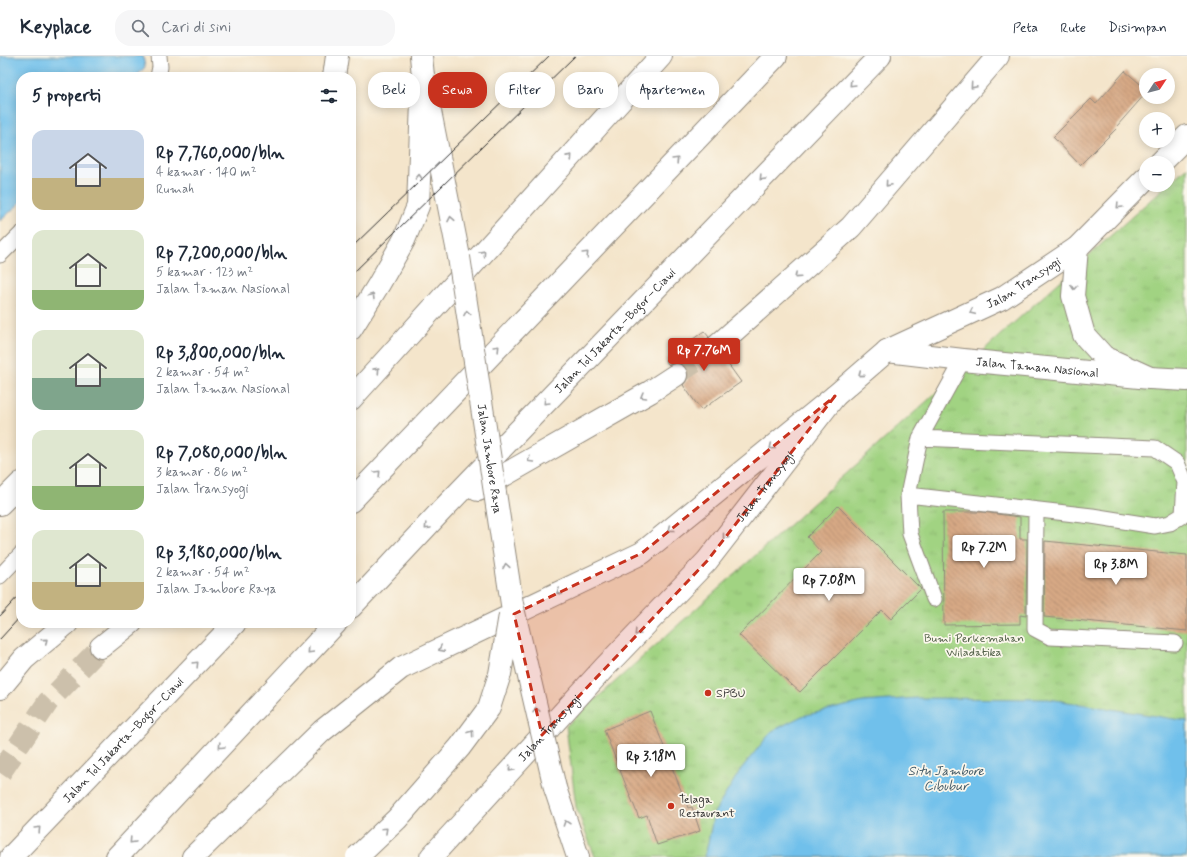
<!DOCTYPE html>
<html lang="id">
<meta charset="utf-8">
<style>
body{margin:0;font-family:Mynerve,sans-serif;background:#f6f6f7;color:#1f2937;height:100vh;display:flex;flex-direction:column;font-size:15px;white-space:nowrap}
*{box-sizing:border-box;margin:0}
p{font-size:13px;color:#747a83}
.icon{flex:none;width:22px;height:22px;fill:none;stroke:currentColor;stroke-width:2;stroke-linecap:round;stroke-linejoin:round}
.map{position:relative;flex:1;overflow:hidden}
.details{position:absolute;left:16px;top:16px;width:340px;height:556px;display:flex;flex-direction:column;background:#fff;border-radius:16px;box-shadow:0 2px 10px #0003}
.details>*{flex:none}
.banner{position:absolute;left:368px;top:16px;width:380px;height:36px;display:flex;gap:8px}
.needle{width:26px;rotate:54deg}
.buttons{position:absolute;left:1139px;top:12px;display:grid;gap:8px}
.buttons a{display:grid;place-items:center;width:36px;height:36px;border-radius:50%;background:#fff;box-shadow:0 2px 10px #0003;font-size:20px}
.price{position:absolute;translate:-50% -34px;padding:0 9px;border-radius:4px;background:#fff;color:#222;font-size:13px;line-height:26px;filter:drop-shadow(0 1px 2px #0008)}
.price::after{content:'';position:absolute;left:50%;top:24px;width:12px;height:9px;margin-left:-6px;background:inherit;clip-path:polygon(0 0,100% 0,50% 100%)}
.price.active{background:#c8321e;color:#fff}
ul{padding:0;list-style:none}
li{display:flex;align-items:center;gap:12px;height:100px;padding:0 16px}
li span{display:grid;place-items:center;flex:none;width:112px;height:80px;border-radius:12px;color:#555}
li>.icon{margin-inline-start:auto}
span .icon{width:48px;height:48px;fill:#fffc;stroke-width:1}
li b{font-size:17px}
h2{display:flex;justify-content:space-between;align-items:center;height:48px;padding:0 16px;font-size:17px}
.tag{padding:0 14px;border-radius:16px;background:#fff;box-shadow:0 2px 10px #0003;font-size:14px;line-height:36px}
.tag.active{background:#c8321e;color:#fff}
header{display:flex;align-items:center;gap:24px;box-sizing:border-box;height:56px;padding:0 20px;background:#fff;border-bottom:1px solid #e0e1e3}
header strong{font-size:19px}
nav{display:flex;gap:22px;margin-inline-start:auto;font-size:14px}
.search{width:280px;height:36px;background:#f6f6f7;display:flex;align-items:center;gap:10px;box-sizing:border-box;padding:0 14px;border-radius:16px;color:#747a83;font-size:15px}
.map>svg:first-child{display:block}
.park{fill:url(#park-tufts);stroke:#667f56}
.water{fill:#70c0eb;stroke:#4e768b}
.building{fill:url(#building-back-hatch)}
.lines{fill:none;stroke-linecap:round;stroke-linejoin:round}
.motorway-tunnel{stroke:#ccc0ab;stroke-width:22;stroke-dasharray:22 11;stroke-linecap:butt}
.service-casing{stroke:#90887b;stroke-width:17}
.minor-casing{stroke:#90887b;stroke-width:24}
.trunk-casing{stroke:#90887b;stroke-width:24}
.motorway-casing{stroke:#90887b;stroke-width:24}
.service{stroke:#fff;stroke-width:15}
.minor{stroke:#fff;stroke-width:22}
.trunk{stroke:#fff;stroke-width:22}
.motorway{stroke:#fff;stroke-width:22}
.tram{stroke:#2b2b2b;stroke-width:1}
.trunk-bridge-casing{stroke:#90887b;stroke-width:24;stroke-linecap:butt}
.trunk-bridge{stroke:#fff;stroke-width:22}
.oneway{stroke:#a0a0a0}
.marked{fill:#c8321e;fill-opacity:0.2;stroke:#c8321e;stroke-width:3;stroke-dasharray:8 5;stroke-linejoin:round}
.poi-dot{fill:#c8321e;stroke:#fbf7ec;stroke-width:1.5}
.labels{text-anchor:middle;stroke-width:3.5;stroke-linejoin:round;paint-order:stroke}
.street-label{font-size:12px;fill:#2b2b2b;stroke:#fbf7ec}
.park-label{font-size:12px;fill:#4e5d45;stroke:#fbf7ec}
.poi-label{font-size:12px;fill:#2b2b2b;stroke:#fbf7ec;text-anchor:start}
.water-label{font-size:13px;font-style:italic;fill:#405865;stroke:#fbf7ec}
</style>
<header>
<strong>Keyplace</strong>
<div class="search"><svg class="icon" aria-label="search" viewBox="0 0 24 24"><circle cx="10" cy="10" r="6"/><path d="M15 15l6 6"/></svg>Cari di sini</div>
<nav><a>Peta</a><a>Rute</a><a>Disimpan</a></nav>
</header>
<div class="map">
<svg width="1187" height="801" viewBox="0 0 1187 801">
<defs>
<pattern id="park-tufts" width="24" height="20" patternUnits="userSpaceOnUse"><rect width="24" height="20" fill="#a1d382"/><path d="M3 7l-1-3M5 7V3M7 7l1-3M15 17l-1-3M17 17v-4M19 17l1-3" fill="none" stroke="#8bb570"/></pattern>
<pattern id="building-back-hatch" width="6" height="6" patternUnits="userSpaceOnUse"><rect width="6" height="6" fill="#d7a985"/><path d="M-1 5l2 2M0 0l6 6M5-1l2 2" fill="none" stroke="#af8a6d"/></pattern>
</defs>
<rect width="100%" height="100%" fill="#fbf7ec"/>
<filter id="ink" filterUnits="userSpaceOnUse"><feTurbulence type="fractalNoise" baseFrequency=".025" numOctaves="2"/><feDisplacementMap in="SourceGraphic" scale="8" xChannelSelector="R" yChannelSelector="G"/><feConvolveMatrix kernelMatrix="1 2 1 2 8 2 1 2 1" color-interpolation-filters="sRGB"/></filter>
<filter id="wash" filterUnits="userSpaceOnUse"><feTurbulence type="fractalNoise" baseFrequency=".012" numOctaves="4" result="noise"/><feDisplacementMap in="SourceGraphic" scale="16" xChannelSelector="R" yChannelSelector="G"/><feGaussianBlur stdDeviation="0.9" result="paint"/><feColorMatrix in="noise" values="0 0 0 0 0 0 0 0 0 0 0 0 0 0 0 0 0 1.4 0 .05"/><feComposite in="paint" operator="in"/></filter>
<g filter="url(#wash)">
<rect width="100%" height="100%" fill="#f4e5cb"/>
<path class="park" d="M1187 111V801H595L576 751 566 670Z"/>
<path class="water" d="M0 0H143L145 11 136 21H21V146L0 165Z
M916 642 1049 643 1187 665V801H705L714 757 741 713 772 675 802 660 863 646Z"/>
<g id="blocks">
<path class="building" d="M1125 15 1146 33V37L1117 70 1118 71 1080 109 1053 81 1091 43 1096 48Z
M704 275 709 281 704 287V293L706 299 712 303H718L723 301 741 326 701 354 683 329 687 324 688 319 686 312 681 308 676 307 669 309 665 304Z
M838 450 921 533 891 563 882 554 800 636 792 629V630L739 579 821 496 807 481Z
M943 456H982L1020 461V483H1027L1026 560 1020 559V568L944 569Z
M1045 485 1187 499V575L1044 561Z
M650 655 688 752 692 751 700 775 657 789 647 759 639 762 604 674Z"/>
</g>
</g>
<g filter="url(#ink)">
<use href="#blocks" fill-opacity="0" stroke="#90887b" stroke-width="1"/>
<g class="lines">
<path class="motorway-tunnel" d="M676 319 716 291
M0 717 48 646 101 591"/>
<g class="service-casing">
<path id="service" d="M158 21 160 11 159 0
M0 199 21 178
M908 439 1092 460 1155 470 1170 467 1183 459 1185 426 1177 407 1155 392 920 382
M1036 454 1035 573 1050 581 1175 587
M0 520 21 498
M934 543 910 478 908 439 920 382 963 304"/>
</g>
<g class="minor-casing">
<g id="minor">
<path d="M334 21 337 0"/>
<path id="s1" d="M887 295 963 304 1150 322 1187 324"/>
<path d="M0 448 21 427"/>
</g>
</g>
<g class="trunk-casing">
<g id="trunk">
<path d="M421 0 423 20 459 201"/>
<path d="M1160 107 1187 80"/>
<path d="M1077 192 1073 240 1084 279 1104 301 1150 322"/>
<path d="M555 732 578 801"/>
<path id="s2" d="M431 801 604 612 707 505 835 340 887 295 1002 242 1077 192 1146 122"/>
</g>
</g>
<g class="motorway-casing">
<g id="motorway">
<path d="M351 273 379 228 404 184 418 150 423 20"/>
<path d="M716 291 851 171 998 0"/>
<path d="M351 343 661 0"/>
<path d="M478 434 650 336 676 319"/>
<path d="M351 445 776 0"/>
<path id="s3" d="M351 551 442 454 880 0"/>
<path d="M101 591 131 567"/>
<path d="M0 632 24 603 67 567"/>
<path id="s4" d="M11 801 235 567"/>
<path d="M117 801 336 567"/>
<path d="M193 801 322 675 401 612 642 497 835 340"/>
</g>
</g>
<use href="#service" class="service"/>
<use href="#minor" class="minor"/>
<use href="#trunk" class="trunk"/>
<use href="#motorway" class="motorway"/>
<path class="tram" d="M351 192 549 0
M351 219 575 0
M0 560 21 537
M0 583 21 560"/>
<g class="trunk-bridge-casing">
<g id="trunk-bridge">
<path id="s5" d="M459 201 512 548 555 732"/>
<path d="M357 801 397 763 460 691 489 652 500 618 510 559"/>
</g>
</g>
<use href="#trunk-bridge" class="trunk-bridge"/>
</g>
<defs><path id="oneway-chevron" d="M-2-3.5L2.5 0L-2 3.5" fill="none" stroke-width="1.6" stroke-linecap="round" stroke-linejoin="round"/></defs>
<g class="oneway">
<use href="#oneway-chevron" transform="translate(852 28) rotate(134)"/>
<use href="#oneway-chevron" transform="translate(973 30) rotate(131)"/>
<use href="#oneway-chevron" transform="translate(570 101) rotate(-48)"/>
<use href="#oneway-chevron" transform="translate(676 104) rotate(-46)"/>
<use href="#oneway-chevron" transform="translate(419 121) rotate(-88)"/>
<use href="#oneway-chevron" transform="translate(762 122) rotate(134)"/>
<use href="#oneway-chevron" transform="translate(888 128) rotate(131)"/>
<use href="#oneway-chevron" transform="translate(1119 150) rotate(134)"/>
<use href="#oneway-chevron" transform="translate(451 163) rotate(-101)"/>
<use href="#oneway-chevron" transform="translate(483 197) rotate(-48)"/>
<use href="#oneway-chevron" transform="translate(586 198) rotate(-46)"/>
<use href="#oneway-chevron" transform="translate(797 220) rotate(138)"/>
<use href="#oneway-chevron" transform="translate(1074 231) rotate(95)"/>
<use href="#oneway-chevron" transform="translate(372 240) rotate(-58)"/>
<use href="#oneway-chevron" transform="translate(972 256) rotate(155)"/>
<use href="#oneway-chevron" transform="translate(467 257) rotate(-99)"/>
<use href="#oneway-chevron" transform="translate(497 292) rotate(-46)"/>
<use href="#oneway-chevron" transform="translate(377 314) rotate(-48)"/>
<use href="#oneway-chevron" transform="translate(861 318) rotate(139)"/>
<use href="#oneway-chevron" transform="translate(643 340) rotate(150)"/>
<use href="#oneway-chevron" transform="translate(546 346) rotate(134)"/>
<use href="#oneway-chevron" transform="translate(772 391) rotate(141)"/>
<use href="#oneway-chevron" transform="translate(530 404) rotate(150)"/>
<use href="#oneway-chevron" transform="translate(378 417) rotate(-46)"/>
<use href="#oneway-chevron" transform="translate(427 471) rotate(133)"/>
<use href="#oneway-chevron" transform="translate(671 473) rotate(141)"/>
<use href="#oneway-chevron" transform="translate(725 481) rotate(128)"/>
<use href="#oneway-chevron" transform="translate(506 510) rotate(-99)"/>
<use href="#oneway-chevron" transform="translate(559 536) rotate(154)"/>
<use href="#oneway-chevron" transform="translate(637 577) rotate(134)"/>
<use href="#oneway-chevron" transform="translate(45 585) rotate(-40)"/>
<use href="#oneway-chevron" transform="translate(441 593) rotate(154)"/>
<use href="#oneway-chevron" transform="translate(310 595) rotate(133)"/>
<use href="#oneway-chevron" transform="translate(196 608) rotate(-46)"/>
<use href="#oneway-chevron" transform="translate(536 654) rotate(-103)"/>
<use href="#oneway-chevron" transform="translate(471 677) rotate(-54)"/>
<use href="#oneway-chevron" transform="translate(221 690) rotate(133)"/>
<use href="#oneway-chevron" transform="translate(511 713) rotate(132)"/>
<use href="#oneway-chevron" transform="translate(566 767) rotate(-109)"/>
<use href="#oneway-chevron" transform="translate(38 773) rotate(-46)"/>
<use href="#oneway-chevron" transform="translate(385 774) rotate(-43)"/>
<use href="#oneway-chevron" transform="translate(132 785) rotate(133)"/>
</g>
</g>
<path class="marked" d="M835 340 707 505 542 679 514 558 642 497Z"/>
<g class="poi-dot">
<circle cx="708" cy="637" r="4"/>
<circle cx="671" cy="750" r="4"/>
</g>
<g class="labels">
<g class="street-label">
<text dy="4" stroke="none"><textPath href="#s2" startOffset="835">Jalan Transyogi</textPath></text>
<text dy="4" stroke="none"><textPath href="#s3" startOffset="382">Jalan Tol Jakarta–Bogor–Ciawi</textPath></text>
<text dy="4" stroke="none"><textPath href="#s1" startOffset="151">Jalan Taman Nasional</textPath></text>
<text dy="4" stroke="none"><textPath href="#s5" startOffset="204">Jalan Jambore Raya</textPath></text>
<text dy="4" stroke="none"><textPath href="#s2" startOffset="499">Jalan Transyogi</textPath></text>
<text dy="4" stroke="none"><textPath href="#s2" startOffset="175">Jalan Transyogi</textPath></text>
<text dy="4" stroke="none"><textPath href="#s4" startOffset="162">Jalan Tol Jakarta–Bogor–Ciawi</textPath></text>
</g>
<g class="park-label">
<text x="974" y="586">Bumi Perkemahan<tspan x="974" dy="14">Wiladatika</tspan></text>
</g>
<g class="poi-label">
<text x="716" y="641">SPBU</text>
<text x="679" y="747">Telaga<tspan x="679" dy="14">Restaurant</tspan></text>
</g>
<g class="water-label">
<text x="946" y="719">Situ Jambore<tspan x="946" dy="15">Cibubur</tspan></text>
</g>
</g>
</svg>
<div class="buttons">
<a><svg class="needle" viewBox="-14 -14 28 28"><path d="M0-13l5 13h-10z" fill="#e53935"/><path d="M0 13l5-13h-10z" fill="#747a83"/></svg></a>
<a>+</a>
<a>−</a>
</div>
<b class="price active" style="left:704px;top:316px">Rp 7.76M</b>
<b class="price" style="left:984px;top:513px">Rp 7.2M</b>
<b class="price" style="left:1116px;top:530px">Rp 3.8M</b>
<b class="price" style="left:829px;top:546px">Rp 7.08M</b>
<b class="price" style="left:651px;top:722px">Rp 3.18M</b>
<div class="banner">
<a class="tag">Beli</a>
<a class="tag active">Sewa</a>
<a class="tag">Filter</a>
<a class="tag">Baru</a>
<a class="tag">Apartemen</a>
</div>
<section class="details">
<h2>5 properti<svg class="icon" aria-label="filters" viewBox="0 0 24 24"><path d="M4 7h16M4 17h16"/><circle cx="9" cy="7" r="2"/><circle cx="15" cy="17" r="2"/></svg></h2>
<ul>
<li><span style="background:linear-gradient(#c9d6e8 60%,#c2b280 0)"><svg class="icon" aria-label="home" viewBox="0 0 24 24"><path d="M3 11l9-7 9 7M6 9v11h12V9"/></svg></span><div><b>Rp 7,760,000/bln</b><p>4 kamar · 140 m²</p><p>Rumah</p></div></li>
<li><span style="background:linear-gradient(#dfe7d0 75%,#8fb573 0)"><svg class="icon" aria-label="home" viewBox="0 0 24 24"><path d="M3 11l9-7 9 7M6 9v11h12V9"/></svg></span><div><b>Rp 7,200,000/bln</b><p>5 kamar · 123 m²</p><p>Jalan Taman Nasional</p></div></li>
<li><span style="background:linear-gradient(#dfe7d0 60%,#7fa58c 0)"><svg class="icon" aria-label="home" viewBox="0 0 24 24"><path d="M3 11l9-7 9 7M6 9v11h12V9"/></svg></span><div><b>Rp 3,800,000/bln</b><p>2 kamar · 54 m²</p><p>Jalan Taman Nasional</p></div></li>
<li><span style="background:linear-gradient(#dfe7d0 70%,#8fb573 0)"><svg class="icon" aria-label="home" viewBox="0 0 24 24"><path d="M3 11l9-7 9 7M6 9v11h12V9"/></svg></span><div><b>Rp 7,080,000/bln</b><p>3 kamar · 86 m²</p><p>Jalan Transyogi</p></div></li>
<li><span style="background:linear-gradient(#dfe7d0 65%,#c2b280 0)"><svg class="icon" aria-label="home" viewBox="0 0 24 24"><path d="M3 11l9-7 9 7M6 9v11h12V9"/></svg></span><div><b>Rp 3,180,000/bln</b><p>2 kamar · 54 m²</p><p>Jalan Jambore Raya</p></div></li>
</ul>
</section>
</div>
